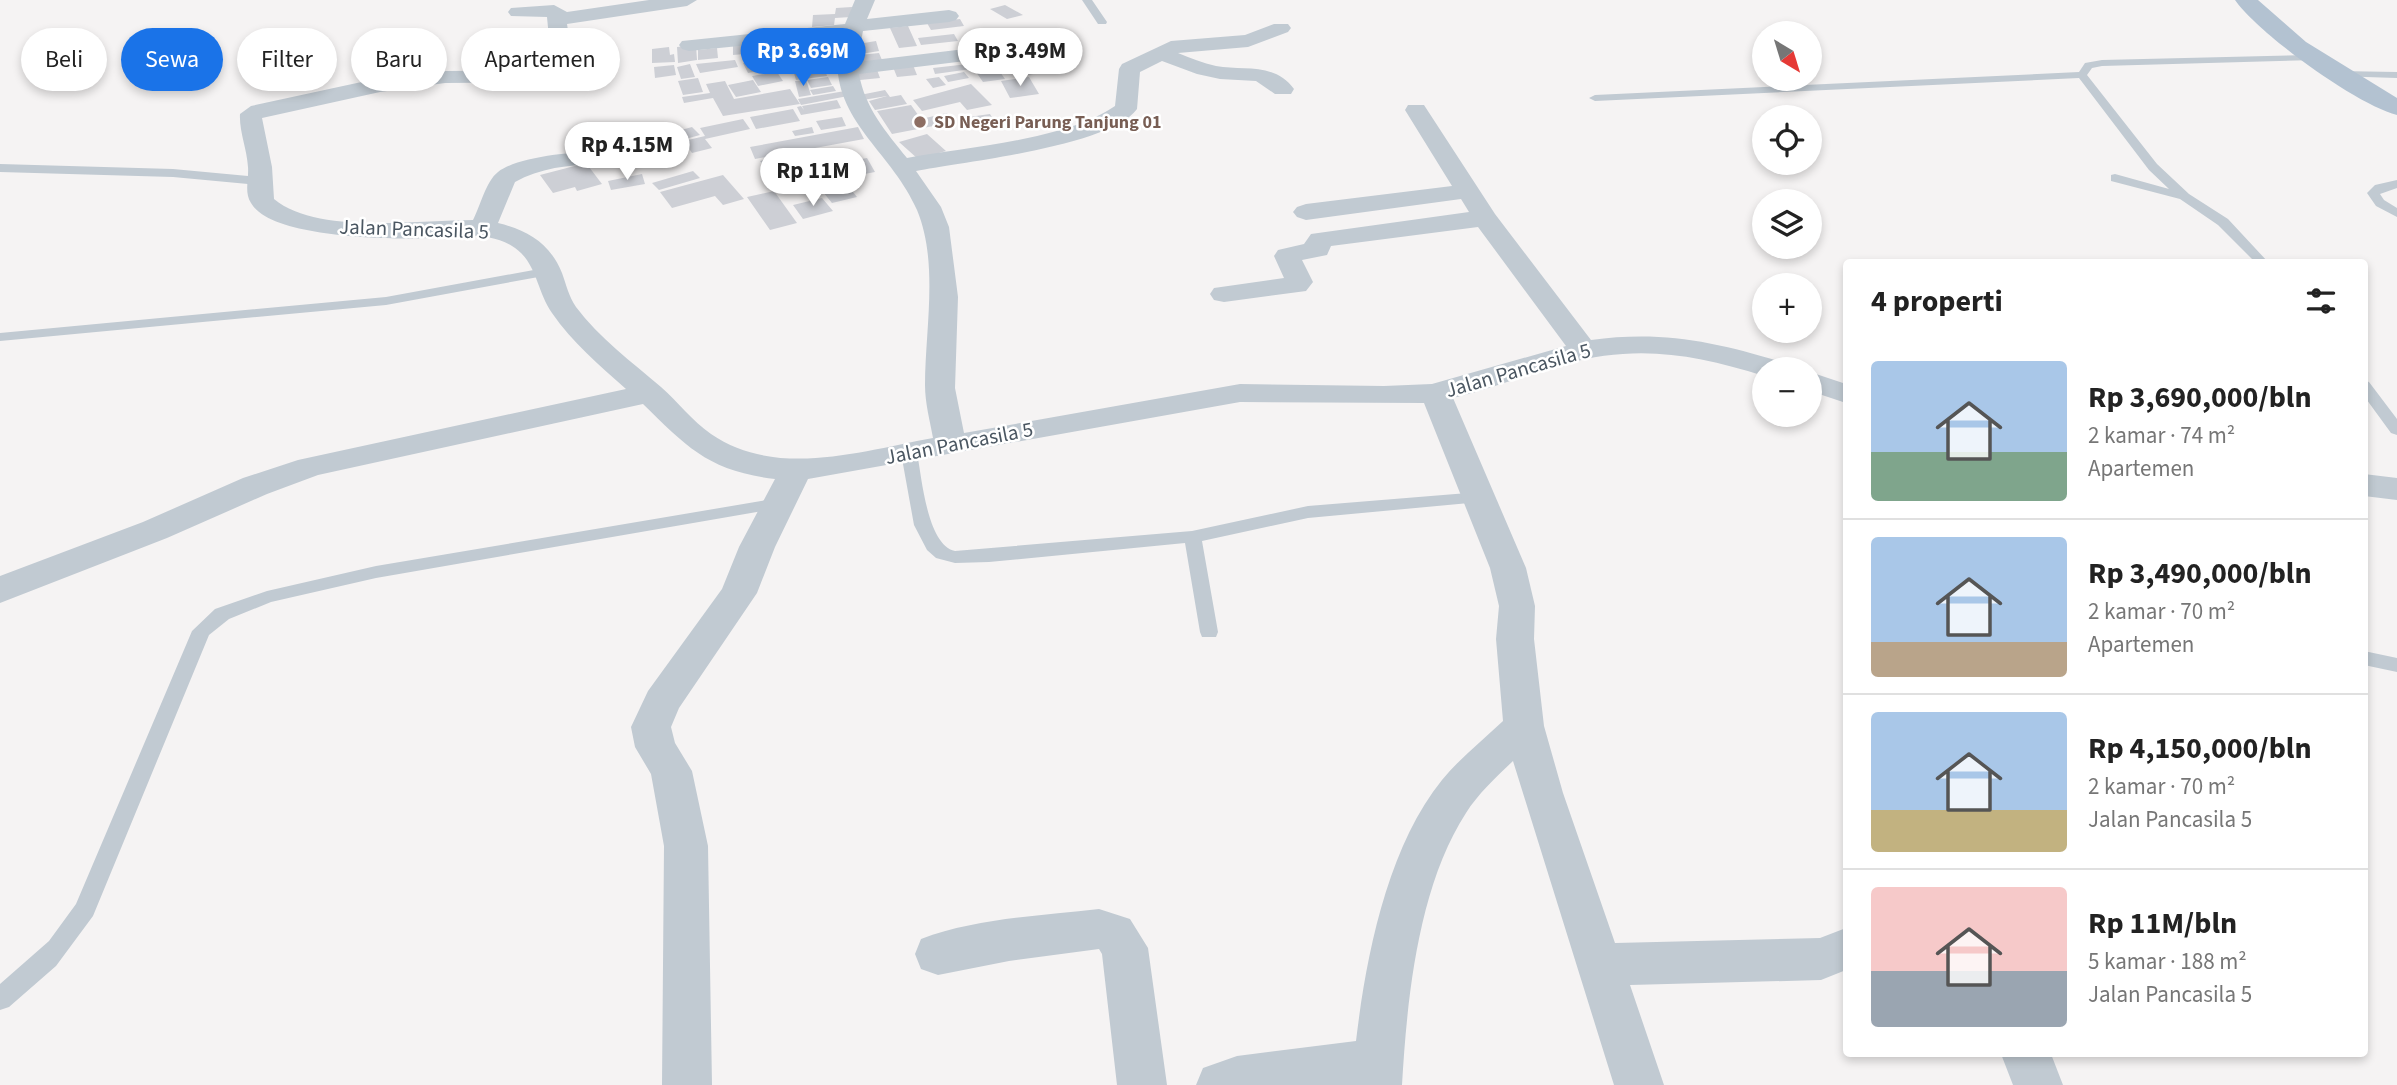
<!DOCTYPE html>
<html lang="id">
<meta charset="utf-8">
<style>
body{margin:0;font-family:"Source Sans 3",sans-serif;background:#f2f2f2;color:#222;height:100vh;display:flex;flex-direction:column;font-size:26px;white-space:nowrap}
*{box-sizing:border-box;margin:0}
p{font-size:23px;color:#767676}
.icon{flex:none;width:38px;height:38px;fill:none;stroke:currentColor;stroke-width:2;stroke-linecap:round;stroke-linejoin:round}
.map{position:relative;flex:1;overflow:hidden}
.details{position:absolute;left:1843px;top:259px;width:525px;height:798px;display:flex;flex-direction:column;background:#fff;border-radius:7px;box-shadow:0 4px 10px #0003}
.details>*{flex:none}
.guide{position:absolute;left:21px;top:28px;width:665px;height:63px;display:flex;gap:14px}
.needle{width:46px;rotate:142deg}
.fabs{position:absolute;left:1752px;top:21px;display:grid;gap:14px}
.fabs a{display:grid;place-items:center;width:70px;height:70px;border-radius:50%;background:#fff;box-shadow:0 4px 10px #0003;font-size:35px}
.price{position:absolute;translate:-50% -60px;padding:0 16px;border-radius:24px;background:#fff;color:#222;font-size:23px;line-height:46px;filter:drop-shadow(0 2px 4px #0008)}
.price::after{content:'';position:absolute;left:50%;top:42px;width:21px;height:16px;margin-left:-10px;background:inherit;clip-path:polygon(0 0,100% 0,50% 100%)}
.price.active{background:#1a73e8;color:#fff}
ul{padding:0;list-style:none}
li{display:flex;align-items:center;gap:21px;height:175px;padding:0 28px}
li+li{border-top:2px solid #e0e0e0}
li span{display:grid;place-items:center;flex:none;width:196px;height:140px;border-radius:7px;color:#555}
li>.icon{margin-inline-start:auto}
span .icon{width:84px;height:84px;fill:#fffc;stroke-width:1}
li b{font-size:30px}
h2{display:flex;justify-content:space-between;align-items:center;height:84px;padding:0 28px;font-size:30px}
.chip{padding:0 24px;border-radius:32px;background:#fff;box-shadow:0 4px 10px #0003;font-size:24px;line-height:63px}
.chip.active{background:#1a73e8;color:#fff}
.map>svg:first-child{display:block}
.building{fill:#cdcfd5}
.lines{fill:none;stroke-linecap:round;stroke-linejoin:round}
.service{fill:#c1cad2;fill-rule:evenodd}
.minor{fill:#c1cad2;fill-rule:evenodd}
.primary{fill:#b3c2d1;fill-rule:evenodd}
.education-dot{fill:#8d6e63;stroke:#fff;stroke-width:2.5}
.labels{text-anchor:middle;stroke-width:5;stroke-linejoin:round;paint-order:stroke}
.far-education-label{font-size:18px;font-weight:bold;fill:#785e54;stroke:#fff;text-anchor:start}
.street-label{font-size:21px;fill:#4a5661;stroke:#fff}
</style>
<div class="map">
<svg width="2397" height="1085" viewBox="0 0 2397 1085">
<rect width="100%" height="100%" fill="#f5f3f3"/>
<path class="building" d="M1005 5 1023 15 1007 19 990 9Z
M852 7 851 17 835 18 834 25 812 27 813 15 835 14 836 8Z
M960 19 964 26 931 30 927 23Z
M908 26 917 46 899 48 890 28Z
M841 31 844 41 818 44 821 54 783 58 780 41Z
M954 34 958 41 921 45 918 38Z
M1046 40 1055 50 1036 53 1027 43Z
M765 41 766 52 733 55V44Z
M876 41 879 51 861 54 858 44Z
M1018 42 1027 51 1001 56 992 47Z
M696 45 697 60 678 63 677 47Z
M669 47 670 55 674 54 675 62 652 63V49Z
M717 48 718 58 698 60V50Z
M879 53 882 60 863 63 860 55Z
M837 54 840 63 824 66 827 76 796 80 790 60Z
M765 59 770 69 748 73 743 63Z
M735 60 738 67 700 73 696 64Z
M1040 62 1047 72 1026 75 1019 66Z
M690 64 695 77 681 79 677 67Z
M968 64 971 69 935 74 933 68Z
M674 65 676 75 655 78 654 67Z
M913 65 917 75 897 77 893 67Z
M876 67 880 78 860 80 856 69Z
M998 69 1005 79 983 82 976 72Z
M777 72 783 81 758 86 752 76Z
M964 72 969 78 948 82 944 76Z
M828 77 832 85 811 88 807 80Z
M939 77 946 85 933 88 926 79Z
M1029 77 1039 94 1010 98 1001 81Z
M698 78 703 92 683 95 678 81Z
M753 80 761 92 736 97 728 85Z
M806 80 811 95 799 97 795 81Z
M725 81 734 99 790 89 800 104 723 116 713 98 684 103 682 97 710 93 706 84Z
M971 84 992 105 967 110 960 102 922 111 913 100Z
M833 86 836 91 813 95 810 90Z
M885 90 890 97 901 95 907 104 875 110 869 101 887 96 863 100 860 95Z
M845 91 848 96 801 105 798 99Z
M837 100 841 108 801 115 797 107 801 106 804 110 802 106Z
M911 105 921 119 947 113 954 122 892 134 877 111Z
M793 109 800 121 756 129 750 117Z
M990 114 997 126 968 130 962 118Z
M842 117 846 126 821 130 816 121Z
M743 119 750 129 705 139 712 148 692 153 684 141 705 136 700 128Z
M692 127 700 135 678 141 687 149 658 158 650 150 671 144 663 135Z
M812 127 814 133 795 136 792 131Z
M858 127 864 139 755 159 750 147Z
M655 134 663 143 633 151 625 142Z
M927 134 946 151 918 159 899 142Z
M775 157 783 168 768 171 760 161Z
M867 158 875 172 782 190 775 175Z
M586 163 602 184 577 191 575 187 553 193 540 175Z
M693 171 700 178 659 190 652 183Z
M642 174 645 184 611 190 608 181Z
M723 175 744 199 723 205 715 196 672 208 660 192Z
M848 186 857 197 832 203 823 192Z
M774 191 797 223 770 230 747 197Z
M822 198 833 211 803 219 793 205Z"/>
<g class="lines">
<path class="service" d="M1082 0H1092L1107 22 1106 24H1098Z
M2311 55 2315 56V60L2102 66 2092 68 2087 75 2157 164 2189 194 2228 219 2268 262H2255L2218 225 2180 199 2111 181V175L2115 174 2169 189 2149 170 2079 78 1595 101 1589 98 1595 95 2079 72 2085 63 2102 60Z
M2338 71 2397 72V78L2334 76 2333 74Z
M0 164 173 169 258 177 264 181 258 185 173 177 0 172Z
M2397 180V188L2380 194 2384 200 2397 208V217L2376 206 2367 193 2375 185Z
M550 267 557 271 555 274 386 305 0 341V333L386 297Z
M2364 380 2369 382 2397 419V435L2391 433 2364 396Z
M909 448 917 453C922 478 927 545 955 551L1192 531 1308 506 1480 492 1488 497 1480 502 1308 518 1202 541 1218 632 1216 637H1202L1200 632 1185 543 989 562 955 563 936 558 927 550 914 525 901 453Z
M779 498 785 499 787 503 785 507 376 578 271 602 229 619 209 635 93 916 56 966 9 1007 0 1010V984L49 941 76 904 192 631 215 609 267 591 376 566Z
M2364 651 2397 658V672L2364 665Z"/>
<path class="minor" d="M649 0H697L687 6 567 24 574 69 584 70 588 84 585 89H569L566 82 445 83 380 92 262 118 272 167 274 199C317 235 419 220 473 220 480 207 486 181 498 172 526 150 630 147 664 156L668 161 664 166 656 168C612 164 556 159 515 182L498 223C527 230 550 243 562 273 566 284 569 297 576 307 599 338 632 362 661 387 678 402 692 421 711 434 777 479 861 451 933 438 930 421 925 403 925 385 925 330 939 263 917 210 890 147 821 115 841 36L689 51 682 49 679 45 682 41 845 24 855 0H875L867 19 949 10 956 12 959 16 956 20 949 22 863 31 857 62 990 46 997 48 1000 52 997 56 990 58 859 74C865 108 886 132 907 158 967 147 1066 140 1115 106L1119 69 1122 64 1171 41 1245 35 1274 24H1288L1291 28 1288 32 1248 47 1178 53C1190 58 1203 63 1216 66 1243 71 1275 62 1294 89L1291 94H1275L1256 81 1220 79 1197 74 1162 61 1140 72 1137 109C1111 146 963 162 916 171L941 207 949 227 958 297 955 388 964 433 1240 384 1384 386 1432 384 1566 346 1478 227 1331 246 1327 255 1302 260 1313 282 1306 291 1224 302 1214 300 1210 294 1214 288 1284 278 1274 256 1278 250 1304 244 1311 234 1469 212 1461 199 1306 220 1297 217 1293 212 1297 207 1306 204 1452 186 1405 110 1408 105H1424L1495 214 1591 340C1662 330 1717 342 1785 363L1789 369H1764V376C1694 354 1637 344 1565 364 1527 374 1491 389 1453 398L1526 568 1535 606 1534 639 1544 726 1563 793 1615 943 1820 938 1846 928V970L1821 980 1630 985 1664 1085H1614L1513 761C1496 777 1478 794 1466 813 1418 887 1407 999 1402 1085H1196L1203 1068 1237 1056 1356 1041C1366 957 1387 848 1442 780 1460 758 1483 740 1503 721L1496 639 1499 606 1490 568 1424 403 1240 402 808 479 775 547 757 593 679 708 671 727 675 743 692 771 708 846 712 1085H662L664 846 651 774 635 747 631 727 648 691 722 589 739 547 775 479C709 471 688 448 643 404L318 475 267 494 167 538 0 603V576L143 522 243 478 298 460 626 389C600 366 572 342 552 313 536 290 537 261 512 246 487 231 456 236 429 238 392 240 270 238 251 203 244 192 249 179 248 167 247 149 239 131 240 114L251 106 380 78 445 71 552 70 547 17 511 16 508 12 511 8 554 5 567 12Z
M1810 372 1846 384V403L1810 391Z
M2364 474 2397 478V500L2364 496Z
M1099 909 1130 919 1148 948 1167 1085H1117L1102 954 1099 949 1009 961 938 975 921 969 915 954 921 939C977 918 1040 916 1099 909Z
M2001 1054H2051L2063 1085H2013Z"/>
<path class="primary" d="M2235 0H2258L2306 42 2397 98V115C2357 105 2259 34 2235 0Z"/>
</g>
<circle class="education-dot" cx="920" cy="122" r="7"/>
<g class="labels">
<g class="far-education-label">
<text x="934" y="128">SD Negeri Parung Tanjung 01</text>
</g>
<g class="street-label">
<text transform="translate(414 229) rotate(2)" y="7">Jalan Pancasila 5</text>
<text transform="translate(1518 370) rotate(-16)" y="7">Jalan Pancasila 5</text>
<text transform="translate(959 443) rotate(-11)" y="7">Jalan Pancasila 5</text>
</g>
</g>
</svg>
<div class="fabs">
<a><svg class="needle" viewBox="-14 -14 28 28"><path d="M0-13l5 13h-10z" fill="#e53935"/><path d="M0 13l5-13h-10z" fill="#767676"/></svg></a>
<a><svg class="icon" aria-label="locate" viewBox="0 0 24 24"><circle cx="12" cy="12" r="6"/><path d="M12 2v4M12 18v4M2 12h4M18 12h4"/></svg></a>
<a><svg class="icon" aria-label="layers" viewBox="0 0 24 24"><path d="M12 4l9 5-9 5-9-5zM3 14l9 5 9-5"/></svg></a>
<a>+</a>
<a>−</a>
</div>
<b class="price active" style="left:803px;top:88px">Rp 3.69M</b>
<b class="price" style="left:1020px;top:88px">Rp 3.49M</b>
<b class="price" style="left:627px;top:182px">Rp 4.15M</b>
<b class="price" style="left:813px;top:208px">Rp 11M</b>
<div class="guide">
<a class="chip">Beli</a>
<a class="chip active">Sewa</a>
<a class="chip">Filter</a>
<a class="chip">Baru</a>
<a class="chip">Apartemen</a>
</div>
<section class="details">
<h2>4 properti<svg class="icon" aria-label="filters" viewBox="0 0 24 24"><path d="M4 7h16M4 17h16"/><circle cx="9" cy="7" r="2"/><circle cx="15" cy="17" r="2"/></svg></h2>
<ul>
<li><span style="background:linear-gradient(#a9c7e8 65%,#7fa58c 0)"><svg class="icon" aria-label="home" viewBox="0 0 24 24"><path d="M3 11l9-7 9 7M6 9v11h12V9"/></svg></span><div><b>Rp 3,690,000/bln</b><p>2 kamar · 74 m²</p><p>Apartemen</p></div></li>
<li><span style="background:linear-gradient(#a9c7e8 75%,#b9a48a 0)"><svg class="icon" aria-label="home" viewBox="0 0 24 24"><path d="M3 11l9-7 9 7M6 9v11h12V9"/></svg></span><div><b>Rp 3,490,000/bln</b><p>2 kamar · 70 m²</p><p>Apartemen</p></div></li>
<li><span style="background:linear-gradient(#a9c7e8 70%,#c2b280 0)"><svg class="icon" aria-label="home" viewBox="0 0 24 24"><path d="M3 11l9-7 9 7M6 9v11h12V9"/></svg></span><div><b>Rp 4,150,000/bln</b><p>2 kamar · 70 m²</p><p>Jalan Pancasila 5</p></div></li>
<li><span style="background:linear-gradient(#f6c9c9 60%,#9aa5b1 0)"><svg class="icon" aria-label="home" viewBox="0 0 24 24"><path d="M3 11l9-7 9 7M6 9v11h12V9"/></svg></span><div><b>Rp 11M/bln</b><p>5 kamar · 188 m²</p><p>Jalan Pancasila 5</p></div></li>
</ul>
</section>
</div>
